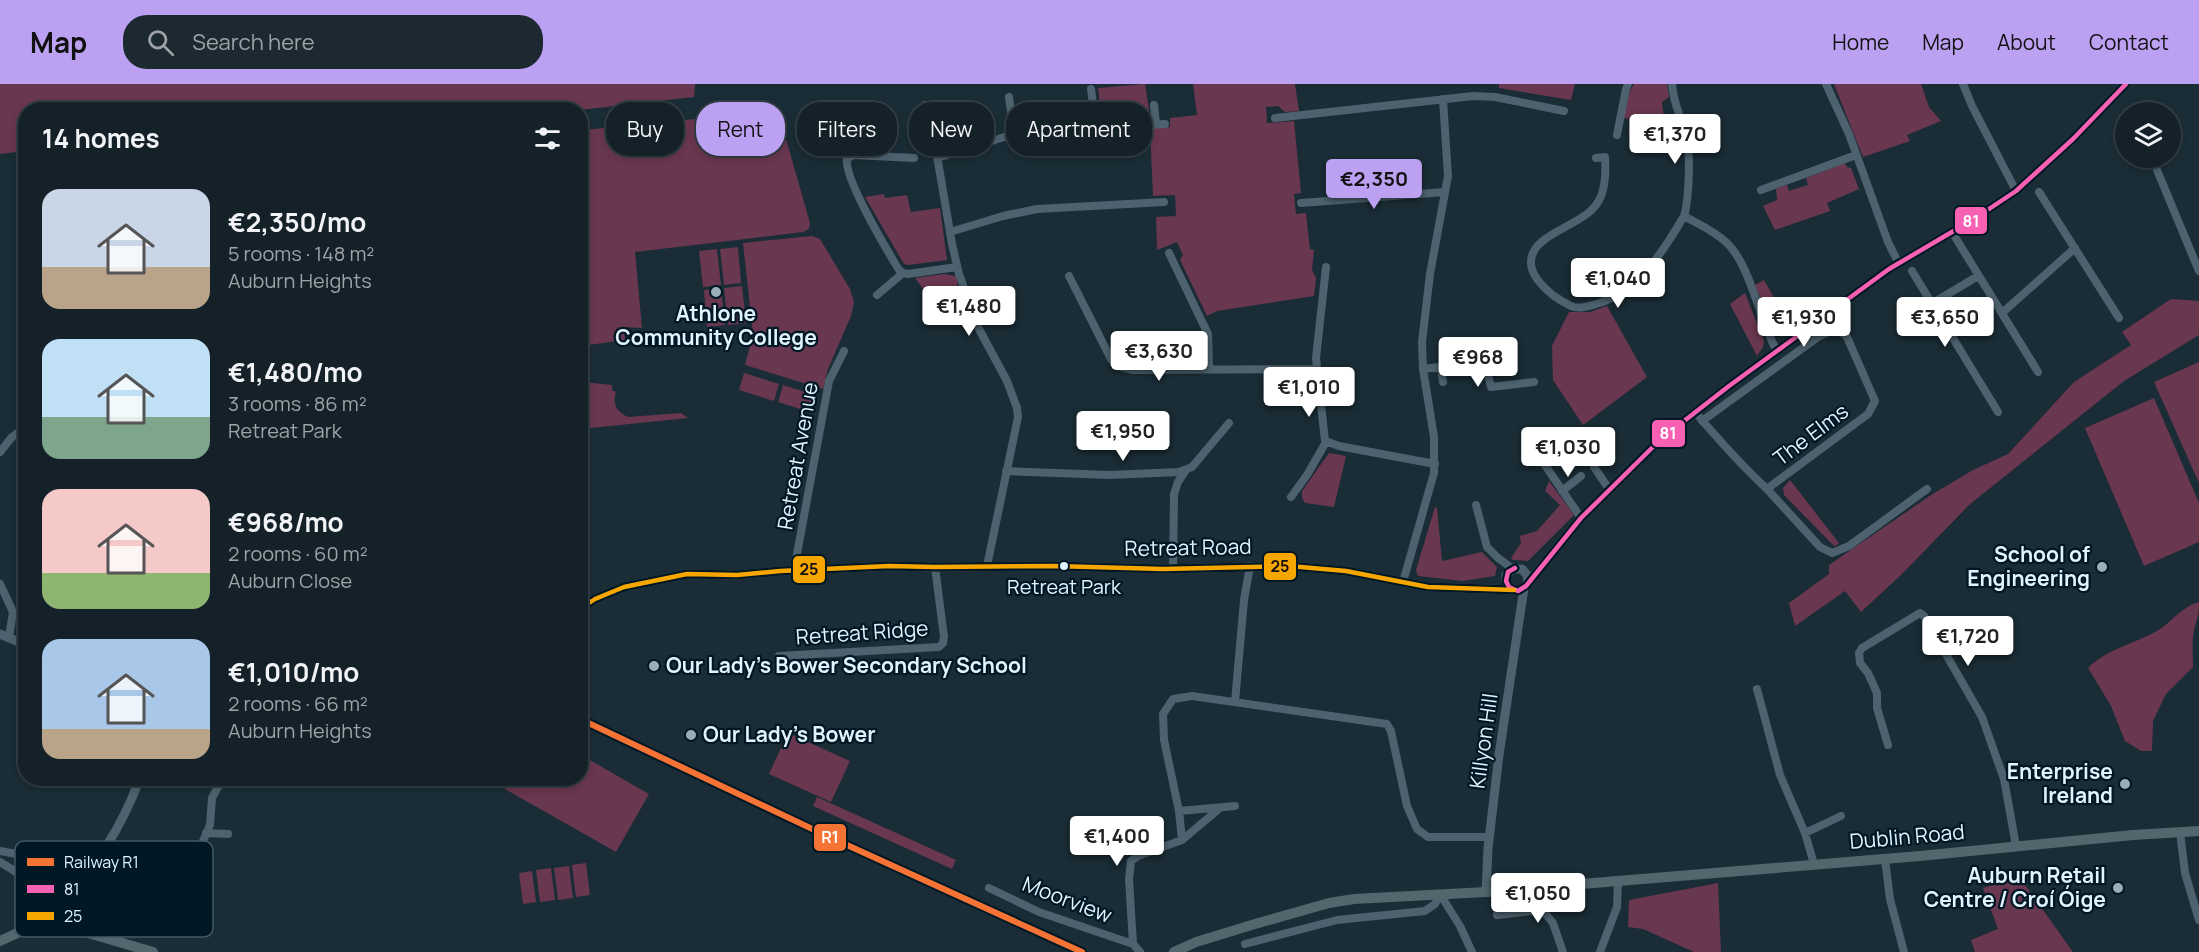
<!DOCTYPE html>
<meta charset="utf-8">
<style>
body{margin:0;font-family:Manrope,sans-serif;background:#1d2930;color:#f1f3f6;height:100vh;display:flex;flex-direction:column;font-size:22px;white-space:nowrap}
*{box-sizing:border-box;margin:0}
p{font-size:20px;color:#9da3a8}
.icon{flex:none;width:33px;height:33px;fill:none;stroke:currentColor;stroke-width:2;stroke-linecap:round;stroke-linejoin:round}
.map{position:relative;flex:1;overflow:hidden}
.details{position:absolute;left:18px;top:18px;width:570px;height:684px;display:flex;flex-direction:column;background:#142128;border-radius:24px;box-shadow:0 3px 9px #0003,0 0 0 2px #333e45}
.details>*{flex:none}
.hud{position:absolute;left:606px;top:18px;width:570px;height:54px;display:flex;gap:12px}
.tools{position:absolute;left:2115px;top:18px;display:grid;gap:12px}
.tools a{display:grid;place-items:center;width:66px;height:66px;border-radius:50%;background:#142128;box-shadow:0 3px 9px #0003,0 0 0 2px #333e45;font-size:30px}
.price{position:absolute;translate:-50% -51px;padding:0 14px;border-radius:6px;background:#fff;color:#222;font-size:20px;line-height:39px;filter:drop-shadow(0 2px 3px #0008)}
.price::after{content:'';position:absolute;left:50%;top:36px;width:18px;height:14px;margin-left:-9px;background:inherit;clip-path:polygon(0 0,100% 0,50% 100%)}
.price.on{background:#bca0f2;color:#111}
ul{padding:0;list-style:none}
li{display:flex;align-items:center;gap:18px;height:150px;padding:0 24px}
li span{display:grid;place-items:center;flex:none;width:168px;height:120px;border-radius:18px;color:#555}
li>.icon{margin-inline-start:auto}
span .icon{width:72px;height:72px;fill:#fffc;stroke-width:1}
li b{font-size:26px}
h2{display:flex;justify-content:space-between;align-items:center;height:72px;padding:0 24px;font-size:26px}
.tag{padding:0 21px;border-radius:24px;background:#142128;box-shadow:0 3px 9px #0003,0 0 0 2px #333e45;font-size:21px;line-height:54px}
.tag.on{background:#bca0f2;color:#111}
header{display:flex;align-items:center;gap:36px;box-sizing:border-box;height:84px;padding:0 30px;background:#bca0f2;color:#111}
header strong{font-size:28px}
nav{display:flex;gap:33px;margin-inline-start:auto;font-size:21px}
.search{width:420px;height:54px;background:#1d2930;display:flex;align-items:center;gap:15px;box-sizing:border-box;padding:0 21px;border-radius:24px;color:#9da3a8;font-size:22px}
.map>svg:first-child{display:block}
.green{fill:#69374f}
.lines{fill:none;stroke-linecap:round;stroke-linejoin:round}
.minor{stroke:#4d626e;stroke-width:8}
.tertiary{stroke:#4d626e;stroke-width:9}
.secondary{stroke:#52666d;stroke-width:10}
.bus-1-casing{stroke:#001724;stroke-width:9}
.bus-2-casing{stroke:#001724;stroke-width:9}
.bus-1{stroke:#f860b3;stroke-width:4.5}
.bus-2{stroke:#f7a600;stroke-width:4.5}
.rail-1-casing{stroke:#001724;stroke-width:10}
.rail-1{stroke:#f57335;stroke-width:6}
.poi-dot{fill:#9badb8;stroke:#001724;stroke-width:2}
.bus-dot{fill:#e0f3fe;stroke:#001724;stroke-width:2}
.labels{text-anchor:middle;stroke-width:4.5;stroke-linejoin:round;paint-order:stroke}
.bus-label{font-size:20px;fill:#e0f3fe;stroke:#001724}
.poi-label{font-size:21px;font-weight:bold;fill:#e0f3fe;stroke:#001724;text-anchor:end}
.street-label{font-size:21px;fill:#e0f3fe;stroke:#001724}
.key{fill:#001724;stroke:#435965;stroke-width:1.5}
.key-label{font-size:16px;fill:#e0f3fe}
.line-badge{stroke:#001724;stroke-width:2}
.badge-label{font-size:16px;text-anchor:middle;font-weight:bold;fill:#fff}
.pale-badge-label{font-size:16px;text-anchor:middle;font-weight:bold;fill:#111}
</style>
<header>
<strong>Map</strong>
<div class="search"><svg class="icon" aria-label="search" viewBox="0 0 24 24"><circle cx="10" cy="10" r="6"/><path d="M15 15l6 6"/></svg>Search here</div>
<nav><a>Home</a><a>Map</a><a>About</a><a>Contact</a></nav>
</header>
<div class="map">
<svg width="2199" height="868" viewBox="0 0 2199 868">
<rect width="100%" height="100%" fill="#1a2c35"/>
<path class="green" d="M0 0H695L694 13 580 26H26L25 67 0 70Z
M1145 0 1149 26 1147 33 1102 37 1098 4Z
M1193 0H1295L1299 27 1285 28 1278 22 1266 23 1267 39 1294 37 1301 109 1294 110 1296 130 1306 129 1310 165 1314 166 1312 186 1316 194 1314 212 1217 227 1207 232 1180 176 1183 171 1177 158 1157 166 1156 133 1176 132 1175 111 1153 112 1150 44 1170 43V34L1197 31Z
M1499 0H1575L1571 16 1499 4Z
M1634 0H1667L1669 13 1662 18 1664 33 1629 50 1631 35 1623 34 1630 7Z
M1834 0H1921L1929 23 1941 37 1907 51 1910 57 1863 73Z
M778 27 810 139 809 145 803 148 635 168 642 244 624 243 625 256 581 262 580 71 584 46Z
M1845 79 1847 83 1851 84 1859 105 1827 119 1830 127 1775 146 1763 122 1777 116 1776 105 1787 101 1789 107 1808 101 1806 94Z
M884 110 885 114 907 111 911 128 940 124 947 176 908 181 904 180 865 113Z
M812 152 820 155 850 205 854 218 851 232 828 285 823 305 745 281 753 250 743 159Z
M738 163 741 199 724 201 720 165Z
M717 165 721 201 703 203 699 167Z
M944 190 956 192 958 201 940 214 932 217 915 194Z
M1764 196 1792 246C1785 249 1780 252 1774 245L1755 201Z
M742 202 746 239 728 241 724 204Z
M721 204 725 241 707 243 704 206Z
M1745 209 1764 257 1763 263 1757 272 1730 220Z
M2171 215 2199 217V251L2124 297 1969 421 1902 490 1861 528 1845 507 1795 542 1789 519 1829 490V481L1931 411 1973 386 2008 370 2074 298 2131 261 2122 248Z
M1607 222 1647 293 1583 341 1553 296 1552 262 1569 228H1590Z
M2199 278V399L2154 298Z
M744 289 779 300 774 317 739 306Z
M581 296 582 298 612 301V306L616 308C612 320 617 328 628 333L681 329 688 334 581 345Z
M783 301 818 312 813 329 778 318Z
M2154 314 2199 419V458L2144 482 2085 344Z
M1329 369 1346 372 1334 423 1305 419 1302 414V407Z
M1790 396 1839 459 1837 461 1834 462 1784 411 1783 404Z
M1549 397 1574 431 1528 477 1513 476 1511 474 1521 459 1520 452 1537 447 1560 421 1545 407Z
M1435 423 1437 424 1442 477 1482 468 1497 483 1495 492 1463 497 1418 492 1416 486Z
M2199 518C2199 531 2198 532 2195 542 2191 555 2193 570 2193 583L2166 610 2153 637 2152 667H2141L2125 657 2111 622 2088 584C2107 565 2134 560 2157 547 2172 538 2181 523 2199 518Z
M788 649 850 677 831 718 769 690Z
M581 671 649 710 616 768 505 705 511 695 580 694Z
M817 713 956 776 952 785 813 722Z
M586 779 590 811 576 813 572 781Z
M569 782 573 814 558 816 554 784Z
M551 784 555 816 540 818 536 786Z
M532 787 536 818 523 820 519 789Z
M2020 793 2026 802 2073 868H1975L1971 856 1998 845 1983 804Z
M1718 799 1721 868H1694L1643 845 1628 843 1629 816Z"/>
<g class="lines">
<path class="minor" d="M1672 0C1673 19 1681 33 1686 51 1691 67 1689 116 1684 132
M1826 0 1849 50 1888 158 1898 178
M1963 0 1972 22 2016 107
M1091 5 1096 43
M1009 13 1014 50
M925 21 936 66 952 160 959 190 979 245 1007 297 1017 324 1018 333 987 482
M1154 21 1156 40
M1275 34 1473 12 1495 13 1564 27
M1617 51 1626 5 1628 0
M914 74 853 71 847 75C844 95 887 166 899 186L903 189 908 190 957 183
M937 74 1014 50 1057 46 1165 40
M1596 74 1605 73C1606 88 1606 108 1596 121 1580 143 1530 150 1531 179 1531 192 1544 204 1554 212 1559 215 1567 221 1574 223 1580 225 1589 222 1596 220 1638 208 1663 168 1684 132 1698 140 1715 147 1727 159 1751 182 1759 236 1777 267
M2157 86 2199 187
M1761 106 1856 71
M2039 108 2119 234
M1301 119 1445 108
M950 148 1003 132 1037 125 1164 118
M1952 148 2038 288
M1169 169 1208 250 1209 285
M1326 183 1316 274 1325 357 1339 362 1435 380
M1912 187 1998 328
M1069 192 1111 275 1117 282 1132 286 1316 285
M877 211 903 189
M1933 219 1978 192
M2002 229 2075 164
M1441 283 1443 298
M1423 285 1481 278 1486 283 1491 303 1534 298
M1695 328C1718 355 1741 381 1767 405L1868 330 1875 317 1847 253C1838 243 1828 248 1818 253L1702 337
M0 368 12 353 26 343
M1536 368 1581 434
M1594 383 1609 405
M1006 387 1110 391 1179 388 1192 383 1229 339
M1767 405 1820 463 1832 469 1849 462 1927 405
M1562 407 1581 392
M1291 413 1307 391 1326 358
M1476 421 1487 463 1498 474 1513 485
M1173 485 1174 410 1178 398 1186 386
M794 486 829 297 844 267
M1403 498 1434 389V353L1423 285 1422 258 1430 190 1448 92 1443 15
M0 500 13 528 9 553
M779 572 939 563 943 559 944 553 935 483
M1757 605 1780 691 1805 749 1814 780
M1235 618 1244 516 1250 482
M1888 661 1877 624V609L1868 589 1860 579 1859 569 1862 564 1920 529 1924 532 1982 633 2004 695 2016 762
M212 694 219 701
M253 694H266
M1179 727 1235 722
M2180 748 2185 789 2199 836
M206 749 228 750
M1805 749 1841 732
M1182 756 1179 727 1164 656 1163 630 1173 615 1192 612 1387 640 1391 647 1407 722 1417 745 1428 753H1489
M0 767 91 784
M1885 775 1890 815 1904 868
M0 778C27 794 45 806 59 835
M201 789 203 757 210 741 212 714 219 701 226 694
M989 804 1039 828 1133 860 1140 868
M1440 810 1460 842 1472 868
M1497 831 1532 827 1545 829 1553 839 1563 868
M1133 860 1129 795 1131 777 1138 772 1182 756 1220 724
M1245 860 1337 836 1425 827 1435 820 1440 810
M1600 868 1617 823 1618 796"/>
<path class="tertiary" d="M1528 498 1527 491 1522 485H1513L1506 491V497L1509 503 1518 507 1524 504 1581 434 1661 355 1729 302 1889 185 1974 135 2016 107 2073 55 2126 0
M580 525 595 515 624 503 687 490 737 491 780 487 889 482 935 483 1054 482 1163 485 1289 482 1346 487 1428 503 1514 506
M0 550 26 561
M123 694 137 701
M1486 808 1488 764 1499 671 1524 504
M59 835C65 808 91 785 107 761 120 741 131 718 140 694"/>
<path class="secondary" d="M0 857 35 841 59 835 68 843 153 868
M1174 868 1196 858 1255 840 1329 819 1354 815 1486 808 1920 772 2133 751 2199 747"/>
<g class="bus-1-casing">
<path id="bus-1" d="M1515 484 1508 488 1506 497 1509 503 1518 507 1526 502 1581 434 1661 355 1729 302 1889 185 1974 135 2016 107 2073 55 2126 0"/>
</g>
<g class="bus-2-casing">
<path id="bus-2" d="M580 525 595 515 624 503 687 490 737 491 780 487 889 482 935 483 1054 482 1163 485 1289 482 1346 487 1428 503 1514 506"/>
</g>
<use href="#bus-1" class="bus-1"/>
<use href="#bus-2" class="bus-2"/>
<g class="rail-1-casing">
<path id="rail-1" d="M580 635 825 751 1082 868"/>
</g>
<use href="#rail-1" class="rail-1"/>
</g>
<g class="poi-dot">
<circle cx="716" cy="208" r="6"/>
<circle cx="2102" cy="483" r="6"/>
<circle cx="654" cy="582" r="6"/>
<circle cx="691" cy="651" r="6"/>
<circle cx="2125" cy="700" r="6"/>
<circle cx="2118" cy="804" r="6"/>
</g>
<circle class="bus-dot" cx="1064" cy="482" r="5"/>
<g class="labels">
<g class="bus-label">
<text x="1064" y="510">Retreat Park</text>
</g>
<g class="poi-label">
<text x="716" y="237" text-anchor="middle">Athlone<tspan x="716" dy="24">Community College</tspan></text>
<text x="2090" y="478">School of<tspan x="2090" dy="24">Engineering</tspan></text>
<text x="666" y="589" text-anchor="start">Our Lady's Bower Secondary School</text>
<text x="703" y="658" text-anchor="start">Our Lady's Bower</text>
<text x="2113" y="695">Enterprise<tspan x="2113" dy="24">Ireland</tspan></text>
<text x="2106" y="799">Auburn Retail<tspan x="2106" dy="24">Centre / Croí Óige</tspan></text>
</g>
<g class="street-label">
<text transform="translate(1811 351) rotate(-37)" y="7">The Elms</text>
<text transform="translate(798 372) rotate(-80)" y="7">Retreat Avenue</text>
<text transform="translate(1188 464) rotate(-1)" y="7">Retreat Road</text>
<text transform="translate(862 549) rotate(-4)" y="7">Retreat Ridge</text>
<text transform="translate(1484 657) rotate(-82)" y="7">Killyon Hill</text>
<text transform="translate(1907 753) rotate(-5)" y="7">Dublin Road</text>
<text transform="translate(1067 816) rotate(21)" y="7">Moorview</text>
</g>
</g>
<rect x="15" y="757" width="198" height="96" rx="9" class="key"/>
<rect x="27" y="774" width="27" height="8" fill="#f57335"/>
<rect x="27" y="801" width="27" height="8" fill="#f860b3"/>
<rect x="27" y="828" width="27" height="8" fill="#f7a600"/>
<g class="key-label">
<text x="64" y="784">Railway R1</text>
<text x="64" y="811">81</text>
<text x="64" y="838">25</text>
</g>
<g class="line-badge">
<rect x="1954" y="122" width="34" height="29" rx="6" fill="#f860b3"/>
<rect x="1651" y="335" width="35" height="29" rx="6" fill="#f860b3"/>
<rect x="1263" y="468" width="34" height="29" rx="6" fill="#f7a600"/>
<rect x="792" y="471" width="34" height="29" rx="6" fill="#f7a600"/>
<rect x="813" y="739" width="34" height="29" rx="6" fill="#f57335"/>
</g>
<g class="badge-label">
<text x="1971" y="143">81</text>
<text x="1668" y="355">81</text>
<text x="830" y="759">R1</text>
</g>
<g class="pale-badge-label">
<text x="1280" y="488">25</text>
<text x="809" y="491">25</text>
</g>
</svg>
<div class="tools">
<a><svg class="icon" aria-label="layers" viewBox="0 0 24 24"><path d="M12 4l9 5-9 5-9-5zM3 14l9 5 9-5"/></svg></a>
</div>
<b class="price" style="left:1675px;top:81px">€1,370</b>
<b class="price on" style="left:1374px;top:126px">€2,350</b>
<b class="price" style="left:1618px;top:225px">€1,040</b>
<b class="price" style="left:969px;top:253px">€1,480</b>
<b class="price" style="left:1804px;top:264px">€1,930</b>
<b class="price" style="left:1945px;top:264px">€3,650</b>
<b class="price" style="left:1159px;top:298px">€3,630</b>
<b class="price" style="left:1478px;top:304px">€968</b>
<b class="price" style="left:1309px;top:334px">€1,010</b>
<b class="price" style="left:1123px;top:378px">€1,950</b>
<b class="price" style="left:1568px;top:394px">€1,030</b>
<b class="price" style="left:1968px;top:583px">€1,720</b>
<b class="price" style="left:1117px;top:783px">€1,400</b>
<b class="price" style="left:1538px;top:840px">€1,050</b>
<div class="hud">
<a class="tag">Buy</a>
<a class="tag on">Rent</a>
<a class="tag">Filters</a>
<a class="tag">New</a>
<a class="tag">Apartment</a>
</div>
<section class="details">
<h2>14 homes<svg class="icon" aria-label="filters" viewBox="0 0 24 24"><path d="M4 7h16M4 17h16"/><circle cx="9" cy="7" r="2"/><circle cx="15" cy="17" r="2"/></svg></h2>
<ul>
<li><span style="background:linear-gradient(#c9d6e8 65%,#b9a48a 0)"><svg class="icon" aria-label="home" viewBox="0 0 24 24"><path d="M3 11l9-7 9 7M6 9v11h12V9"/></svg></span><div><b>€2,350/mo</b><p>5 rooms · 148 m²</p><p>Auburn Heights</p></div></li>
<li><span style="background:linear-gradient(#bfe0f5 65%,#7fa58c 0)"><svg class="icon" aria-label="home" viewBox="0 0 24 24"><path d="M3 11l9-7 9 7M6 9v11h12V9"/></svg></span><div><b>€1,480/mo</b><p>3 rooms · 86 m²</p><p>Retreat Park</p></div></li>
<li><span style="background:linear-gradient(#f6c9c9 70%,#8fb573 0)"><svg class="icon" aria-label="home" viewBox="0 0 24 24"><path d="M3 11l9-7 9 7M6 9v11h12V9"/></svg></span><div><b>€968/mo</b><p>2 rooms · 60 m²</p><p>Auburn Close</p></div></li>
<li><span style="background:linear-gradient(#a9c7e8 75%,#b9a48a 0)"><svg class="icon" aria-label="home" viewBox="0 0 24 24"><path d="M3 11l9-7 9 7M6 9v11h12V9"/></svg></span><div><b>€1,010/mo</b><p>2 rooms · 66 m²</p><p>Auburn Heights</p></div></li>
</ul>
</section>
</div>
